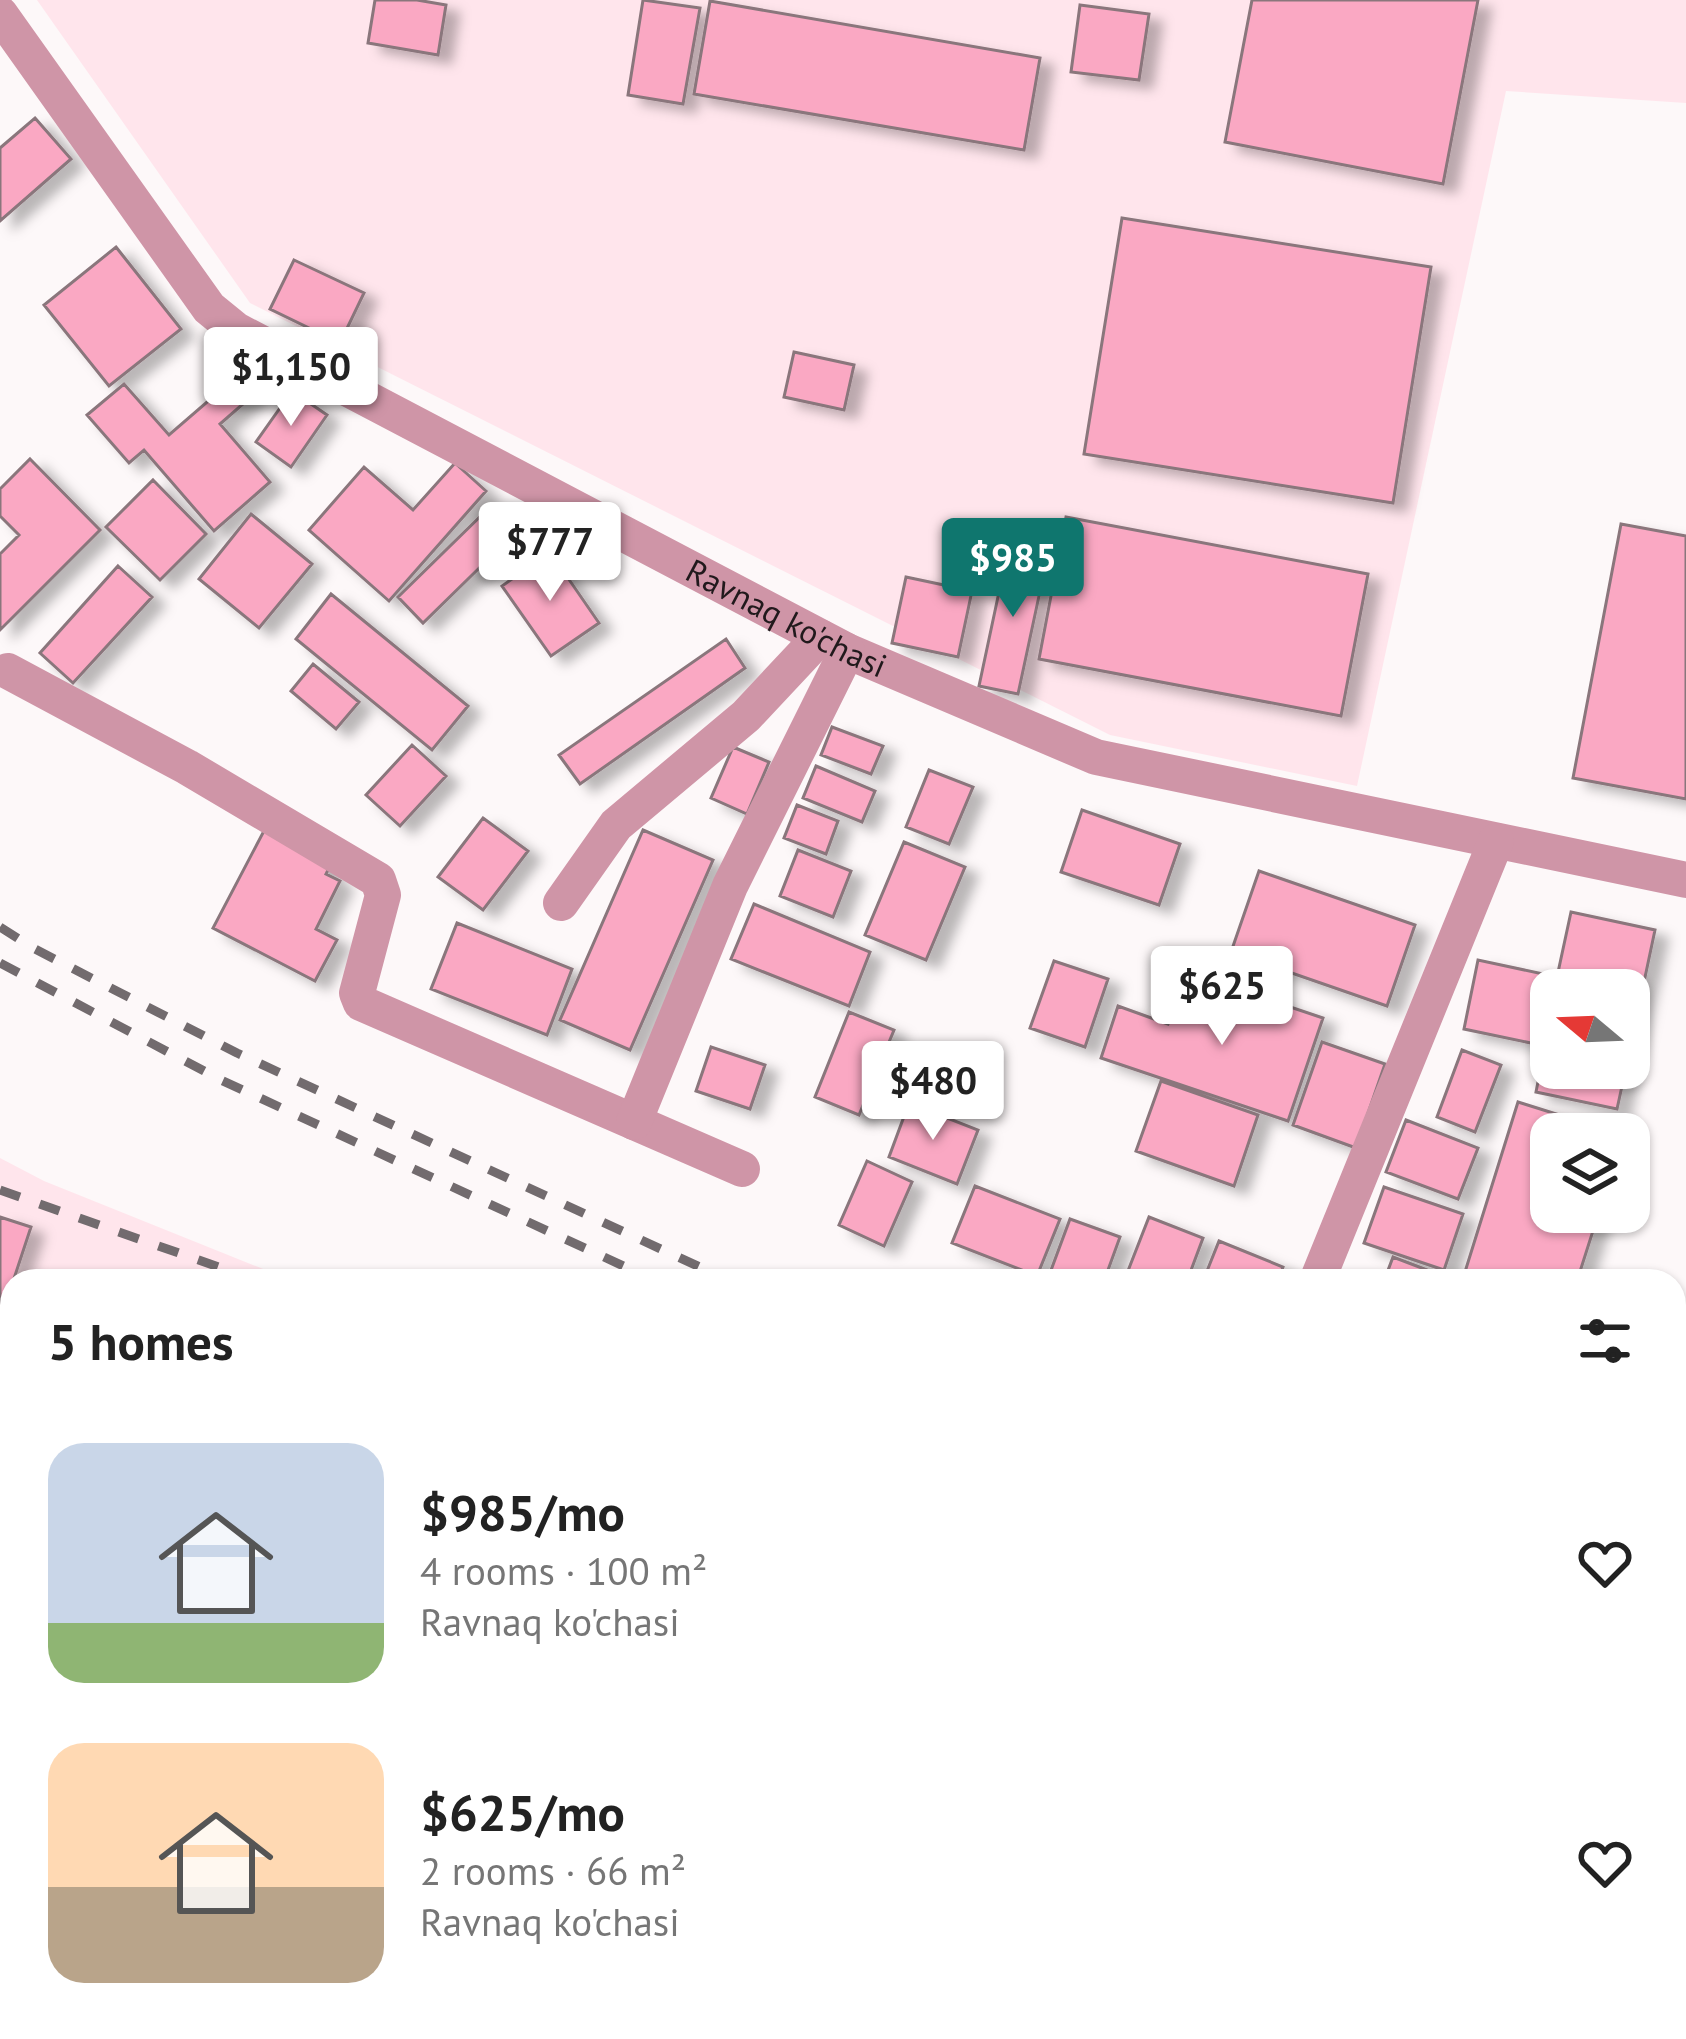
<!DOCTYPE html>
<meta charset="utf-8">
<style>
body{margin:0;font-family:"PT Sans",sans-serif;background:#f6f6f6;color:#222;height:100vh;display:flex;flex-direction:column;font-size:45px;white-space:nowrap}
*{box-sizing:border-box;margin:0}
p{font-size:39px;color:#767676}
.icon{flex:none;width:66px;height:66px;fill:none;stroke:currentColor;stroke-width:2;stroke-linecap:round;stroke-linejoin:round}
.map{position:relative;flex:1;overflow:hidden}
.details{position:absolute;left:0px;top:1269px;width:1686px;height:771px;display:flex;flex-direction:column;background:#fff;border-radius:36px 36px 0 0;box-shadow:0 3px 9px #0004}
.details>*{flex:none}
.needle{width:78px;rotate:289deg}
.tools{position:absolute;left:1530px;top:969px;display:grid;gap:24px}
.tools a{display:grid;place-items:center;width:120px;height:120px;border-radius:24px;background:#fff;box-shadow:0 3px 9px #0004;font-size:60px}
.price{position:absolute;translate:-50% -102px;padding:0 27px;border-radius:12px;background:#fff;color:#222;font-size:39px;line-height:78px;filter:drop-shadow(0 3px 6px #0008)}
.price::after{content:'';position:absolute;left:50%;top:72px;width:36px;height:27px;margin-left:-18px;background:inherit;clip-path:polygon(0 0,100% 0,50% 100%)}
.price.selected{background:#0f766e;color:#fff}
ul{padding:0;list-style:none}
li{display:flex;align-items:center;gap:36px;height:300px;padding:0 48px}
li span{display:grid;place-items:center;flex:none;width:336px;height:240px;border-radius:36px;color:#555}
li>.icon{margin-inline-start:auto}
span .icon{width:144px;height:144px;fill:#fffc;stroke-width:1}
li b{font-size:51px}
h2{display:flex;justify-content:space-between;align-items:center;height:144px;padding:0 48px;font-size:51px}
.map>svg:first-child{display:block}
.built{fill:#ffe5ec}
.green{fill:#fabed0}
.building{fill:#faa8c3;stroke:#8a767c;stroke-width:3;filter:url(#shadow)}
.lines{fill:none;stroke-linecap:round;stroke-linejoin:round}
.path{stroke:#948d8f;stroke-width:8;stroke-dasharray:9 6;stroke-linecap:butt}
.minor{stroke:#cf95a7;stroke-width:36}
.major{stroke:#a03d64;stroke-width:36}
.rail{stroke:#726b6e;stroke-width:9;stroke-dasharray:21 21;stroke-linecap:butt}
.labels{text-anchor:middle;stroke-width:9;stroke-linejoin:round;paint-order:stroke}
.street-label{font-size:33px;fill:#21191c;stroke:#fff}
</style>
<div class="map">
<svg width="1686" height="2039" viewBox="0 0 1686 2039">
<defs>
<filter id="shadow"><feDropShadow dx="13" dy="8" stdDeviation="6" flood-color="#0004"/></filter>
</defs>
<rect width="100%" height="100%" fill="#fdf8f9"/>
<path class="built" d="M37 0H1686V103L1506 91 1357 786 1110 735 250 303Z
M0 1158 44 1181 293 1281H12V2028H992L984 2039H0Z"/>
<path class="green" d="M1543 2028H1597L1595 2039H1542Z"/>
<path class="building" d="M375 0H417L446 5 438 55 368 43Z
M643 0 700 8 683 104 628 95Z
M1252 0H1478L1443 184 1225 142Z
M710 1 1040 58 1024 150 694 94Z
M1080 5 1149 14 1139 80 1071 72Z
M35 118 71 159 0 221V148Z
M1122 218 1431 267 1393 503 1084 454Z
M116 247 181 329 109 386 44 305Z
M294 260 364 293 340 343 270 309Z
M794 352 854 365 844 410 784 397Z
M243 371 259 390 220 424 270 482 214 531 144 450 129 463 87 415 124 384 169 435Z
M292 391 327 415 291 467 256 442Z
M30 459 100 530 0 630V554L19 535 0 516V489Z
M455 463 486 491 389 601 309 530 364 467 413 510Z
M153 480 206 534 160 580 106 527Z
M492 505 517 531 423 623 398 597Z
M251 514 312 564 259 628 199 579Z
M1066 517 1368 574 1341 716 1039 659Z
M1621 524 1686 536V799L1573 778Z
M1009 545 1048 554 1018 694 979 686Z
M550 552 599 623 551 656 502 586Z
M118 566 152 597 73 683 40 653Z
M906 577 972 591 958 657 892 643Z
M331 594 468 706 432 750 296 639Z
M726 639 745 668 580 784 559 755Z
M313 664 359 702 336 729 291 691Z
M832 727 883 746 871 774 821 755Z
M412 745 446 776 400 826 366 795Z
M733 747 769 762 747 814 711 798Z
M816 766 875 791 862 822 803 798Z
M929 770 973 787 949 844 906 827Z
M797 805 838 821 826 854 784 838Z
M1082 810 1180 844 1159 905 1061 872Z
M483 818 528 851 483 910 438 877Z
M266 827 332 862 326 874 340 881 316 929 337 940 315 981 213 928Z
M643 830 713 860 630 1050 560 1020Z
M904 842 965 867 926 960 865 935Z
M798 850 851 871 833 917 780 896Z
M1259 871 1415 925 1387 1006 1231 952Z
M754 904 870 952 849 1006 731 959Z
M1571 912 1655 930 1629 1053V990H1551V1068H1626L1617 1109 1536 1092 1545 1046 1464 1029 1478 960 1557 977Z
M457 923 572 969 547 1035 431 989Z
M1054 961 1108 979 1085 1047 1030 1028Z
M1219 983 1323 1018 1288 1121 1101 1058 1118 1006 1168 1024 1178 996 1211 1007Z
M849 1012 894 1030 859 1115 815 1097Z
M1322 1042 1385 1064 1356 1148 1293 1125Z
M711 1047 765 1065 750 1109 696 1091Z
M1462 1050 1501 1065 1475 1132 1437 1117Z
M1161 1081 1258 1115 1234 1186 1136 1151Z
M1518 1102 1620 1134H1551V1212H1599L1577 1281H1483L1464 1275Z
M909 1103 978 1130 957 1184 889 1157Z
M1406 1120 1478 1148 1458 1199 1386 1172Z
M867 1161 912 1182 884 1246 839 1225Z
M975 1186 1060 1219 1037 1276 952 1243Z
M1384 1187 1463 1214 1444 1270 1364 1243Z
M0 1217 31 1227 0 1321Z
M1149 1217 1203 1238 1187 1281H1124Z
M1070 1219 1120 1237 1104 1281H1047Z
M1219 1241 1283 1267 1278 1281H1203Z
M1393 1257 1456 1281H1384Z
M12 1810V1974L0 1987V1822Z
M208 2028H356L348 2039H200Z
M603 2028H693L686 2039H597Z
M1089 2028H1125L1142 2039H1081Z"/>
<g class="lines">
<path class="path" d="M1674 1684 1686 1690
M1534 2039 1536 2028"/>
<g class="minor">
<path id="s1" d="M0 14 209 308 236 330 847 651 1096 757 1686 880"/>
<path d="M8 671 187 767 378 880 383 895 357 993 361 1003 742 1169"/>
<path d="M561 903 616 825 746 716 820 637"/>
<path d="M634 1122 730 886 847 651"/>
<path d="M1317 1281 1496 841"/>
<path d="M1674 1344 1686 1339"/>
<path d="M1301 2028 1302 2039"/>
<path d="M112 2039 119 2028"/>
<path d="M1027 2039 1034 2028"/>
</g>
<path class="major" d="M1674 1873 1686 1796
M1650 2039 1652 2028"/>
<path class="rail" d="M0 927 33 948 237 1053 730 1281
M0 963 221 1080 656 1281
M0 1190 258 1281
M1674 1723 1686 1728
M1674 1763 1686 1769"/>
</g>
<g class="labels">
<g class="street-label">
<text dy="12" stroke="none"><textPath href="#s1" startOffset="1017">Ravnaq ko'chasi</textPath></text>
</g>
</g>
</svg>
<div class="tools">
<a><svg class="needle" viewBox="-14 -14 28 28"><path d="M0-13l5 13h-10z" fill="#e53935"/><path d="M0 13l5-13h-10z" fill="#767676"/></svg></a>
<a><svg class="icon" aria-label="layers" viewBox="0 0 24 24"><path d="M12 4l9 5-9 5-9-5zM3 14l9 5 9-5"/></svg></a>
</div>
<b class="price" style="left:291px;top:429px">$1,150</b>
<b class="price" style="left:550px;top:604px">$777</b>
<b class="price selected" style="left:1013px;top:620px">$985</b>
<b class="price" style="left:1222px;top:1048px">$625</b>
<b class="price" style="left:933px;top:1143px">$480</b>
<section class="details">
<h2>5 homes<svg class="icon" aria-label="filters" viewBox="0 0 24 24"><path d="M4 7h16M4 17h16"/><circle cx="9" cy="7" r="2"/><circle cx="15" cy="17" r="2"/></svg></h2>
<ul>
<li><span style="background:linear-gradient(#c9d6e8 75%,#8fb573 0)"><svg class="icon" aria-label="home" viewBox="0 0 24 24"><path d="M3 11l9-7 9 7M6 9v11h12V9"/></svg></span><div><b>$985/mo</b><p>4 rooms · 100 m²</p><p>Ravnaq ko'chasi</p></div><svg class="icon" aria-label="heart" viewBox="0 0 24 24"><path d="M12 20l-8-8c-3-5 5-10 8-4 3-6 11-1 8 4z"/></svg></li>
<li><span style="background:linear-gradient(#ffd9b3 60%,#b9a48a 0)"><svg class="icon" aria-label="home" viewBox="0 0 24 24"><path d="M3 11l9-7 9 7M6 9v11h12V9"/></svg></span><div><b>$625/mo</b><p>2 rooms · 66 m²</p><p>Ravnaq ko'chasi</p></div><svg class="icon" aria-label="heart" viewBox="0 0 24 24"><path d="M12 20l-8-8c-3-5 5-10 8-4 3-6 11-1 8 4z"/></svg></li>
</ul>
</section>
</div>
